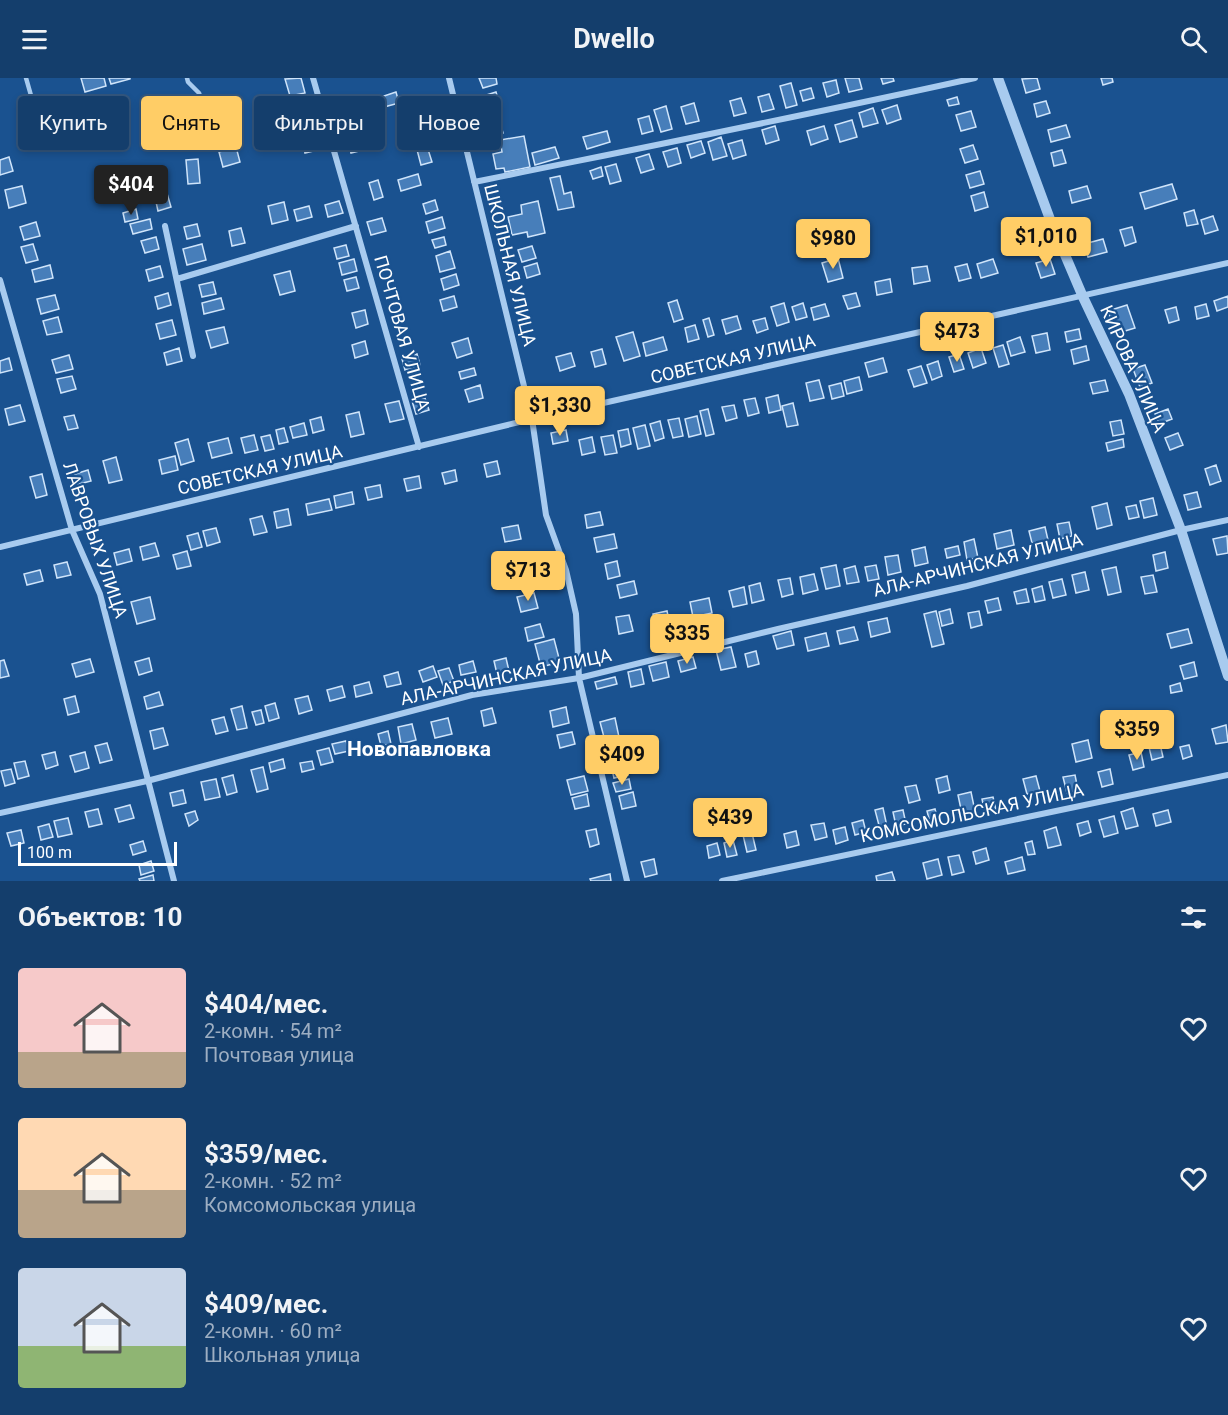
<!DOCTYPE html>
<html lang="ru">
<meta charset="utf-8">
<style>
body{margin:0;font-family:Roboto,sans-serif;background:#214974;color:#f1f3f6;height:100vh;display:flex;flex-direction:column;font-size:22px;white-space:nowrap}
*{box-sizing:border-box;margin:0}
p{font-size:20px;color:#9daec2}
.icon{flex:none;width:33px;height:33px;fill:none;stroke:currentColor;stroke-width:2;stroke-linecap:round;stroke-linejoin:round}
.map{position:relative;height:803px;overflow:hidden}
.panel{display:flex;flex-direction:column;background:#143e6c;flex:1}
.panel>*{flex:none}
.top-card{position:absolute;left:18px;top:18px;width:600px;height:54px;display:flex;gap:12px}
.scale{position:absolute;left:18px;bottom:15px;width:159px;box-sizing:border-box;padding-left:6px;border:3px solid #fff;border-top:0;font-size:16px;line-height:21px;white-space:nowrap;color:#fff;-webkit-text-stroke:4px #1a5290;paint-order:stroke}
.price{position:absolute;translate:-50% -51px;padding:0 14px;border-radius:6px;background:#ffcd66;color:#111;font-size:20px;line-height:39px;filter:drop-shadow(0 2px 3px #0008)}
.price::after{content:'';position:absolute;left:50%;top:36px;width:18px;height:14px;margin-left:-9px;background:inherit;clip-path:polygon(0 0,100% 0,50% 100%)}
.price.selected{background:#222;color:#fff}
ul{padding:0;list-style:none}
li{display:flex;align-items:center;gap:18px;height:150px;padding:0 18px}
li span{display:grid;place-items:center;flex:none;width:168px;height:120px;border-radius:6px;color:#555}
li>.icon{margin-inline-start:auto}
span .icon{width:72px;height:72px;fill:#fffc;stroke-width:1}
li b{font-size:26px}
h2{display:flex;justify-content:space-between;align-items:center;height:72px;padding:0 18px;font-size:26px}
.chip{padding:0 21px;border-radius:6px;background:#143e6c;box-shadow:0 3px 9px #0003,0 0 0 2px #33577f;font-size:21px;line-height:54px}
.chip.selected{background:#ffcd66;color:#111}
header{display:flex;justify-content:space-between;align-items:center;height:78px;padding:0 18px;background:#143e6c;font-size:27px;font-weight:700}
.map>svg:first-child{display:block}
.building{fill:#477eba;stroke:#cfe4fa;stroke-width:1.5}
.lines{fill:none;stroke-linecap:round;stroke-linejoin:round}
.service{stroke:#a8cbef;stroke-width:4.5}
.minor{stroke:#a8cbef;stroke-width:6}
.tertiary{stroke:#a8cbef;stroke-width:10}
.labels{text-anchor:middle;stroke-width:4.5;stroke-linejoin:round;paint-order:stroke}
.street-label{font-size:18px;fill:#fff;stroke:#1a5290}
.quarter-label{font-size:21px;font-weight:bold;fill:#fff;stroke:#1a5290}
</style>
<header><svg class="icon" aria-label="menu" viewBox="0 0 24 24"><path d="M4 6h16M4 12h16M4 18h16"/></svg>Dwello<svg class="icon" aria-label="search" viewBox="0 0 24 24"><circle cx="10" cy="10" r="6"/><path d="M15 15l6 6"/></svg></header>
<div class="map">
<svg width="1228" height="803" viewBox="0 0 1228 803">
<rect width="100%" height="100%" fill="#1a5290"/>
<path class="building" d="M81 0H104L106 8 85 14Z
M109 0H130V1L111 6Z
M301 0 305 15 290 18 285 1Z
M479 0H496L497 6 483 10Z
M845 0H859L862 11 849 14Z
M881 0H893L894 3 883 6Z
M1037 0 1040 11 1026 15 1022 1Z
M1101 0H1112L1113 4 1103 7Z
M836 2 839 15 827 19 823 5Z
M791 5 797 27 786 30 780 8Z
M811 10 814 20 803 23 800 13Z
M396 14 399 25 384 29 381 19Z
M496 14 500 27 484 32 480 19Z
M769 16 774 31 762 34 758 19Z
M358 18 363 33 352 37 347 21Z
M957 19 959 26 949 28 947 22Z
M741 20 746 35 734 38 730 23Z
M1046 23 1050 35 1037 39 1034 26Z
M228 25 233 38 216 44 211 31Z
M694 25 699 43 686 46 681 29Z
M106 26 109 38 92 43 88 31Z
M897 27 901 41 887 46 882 32Z
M666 28 672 51 661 54 654 32Z
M873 30 878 45 863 49 859 35Z
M171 31 174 55 159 57 156 33Z
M62 32 65 44 56 47 52 34Z
M80 32 83 42 69 45 66 36Z
M310 32 314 44 296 49 293 36Z
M971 33 976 49 961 53 956 37Z
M42 36 46 49 29 53 26 41Z
M649 38 653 53 642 56 638 41Z
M499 41 503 55 490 59 486 45Z
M852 42 857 59 840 64 835 47Z
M418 47 422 59 406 64 402 52Z
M1066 47 1070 59 1051 64 1048 52Z
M775 48 779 62 766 66 762 52Z
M824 48 828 61 811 67 807 53Z
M607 53 610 64 587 71 583 59Z
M363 57 367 71 351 75 347 62Z
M318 58 322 71 305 75 302 62Z
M524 58 530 89 505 94 504 90 496 91 493 76 502 74 500 62Z
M721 59 727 78 713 82 708 64Z
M742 62 746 77 733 81 728 66Z
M701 63 705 75 691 80 687 67Z
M426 65 432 84 421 87 416 68Z
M973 67 978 81 965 85 960 71Z
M236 69 240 84 223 89 219 74Z
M555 69 559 80 535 87 532 75Z
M677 70 681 85 668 89 663 74Z
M1062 72 1066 85 1054 88 1051 75Z
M649 76 654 91 641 95 636 80Z
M9 79 13 93 0 97V82Z
M198 81 200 105 188 106 186 82Z
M616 86 621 103 610 106 605 89Z
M601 89 603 98 593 101 590 93Z
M980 93 984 106 970 110 966 97Z
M418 96 421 107 401 113 398 102Z
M139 98 143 113 127 117 124 102Z
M560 98 564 116 571 114 574 129 558 132 550 100Z
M378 102 383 119 374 122 369 105Z
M1172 106 1177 121 1145 131 1140 115Z
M22 108 26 125 9 130 5 112Z
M1087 108 1091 120 1072 125 1069 113Z
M166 112 171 129 158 133 154 115Z
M984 114 988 129 975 133 971 118Z
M435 122 438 132 426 136 423 126Z
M339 123 343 135 328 139 325 127Z
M538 123 545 155 528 159 527 154 512 157 508 139 522 136 521 127Z
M284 124 288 142 272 146 268 128Z
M309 128 312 139 297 143 294 132Z
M136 131 138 141 125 144 123 135Z
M1194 132 1198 146 1187 148 1184 135Z
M1213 138 1218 152 1205 156 1201 142Z
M442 139 445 150 429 155 426 144Z
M382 140 386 153 371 157 367 144Z
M150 141 152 151 133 156 130 146Z
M36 144 40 158 24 162 20 149Z
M197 146 200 158 187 161 184 149Z
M1132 149 1136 164 1125 168 1120 152Z
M241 150 245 165 232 168 229 153Z
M156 159 159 171 145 175 141 163Z
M444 159 446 167 435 170 432 162Z
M1103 161 1107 174 1088 179 1084 166Z
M33 166 38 182 26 185 21 169Z
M202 166 206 182 187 187 183 171Z
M346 167 349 178 337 181 334 170Z
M532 168 536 180 522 184 518 172Z
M450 173 455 190 440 194 436 178Z
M838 180 843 200 828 204 822 185Z
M354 181 357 193 342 197 339 185Z
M993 181 998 195 981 200 977 186Z
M1050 181 1055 196 1041 200 1036 185Z
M537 185 540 196 527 200 524 189Z
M967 186 971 200 959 203 955 189Z
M50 187 53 200 35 204 32 192Z
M160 188 163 199 149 203 146 192Z
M927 188 930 203 914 206 912 190Z
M290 193 295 213 280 217 274 197Z
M456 196 459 207 444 212 441 201Z
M356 199 359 210 347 213 344 202Z
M890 201 892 214 877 217 875 204Z
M213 204 216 216 202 219 199 207Z
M168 215 171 227 158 231 155 219Z
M856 215 860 228 848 231 843 218Z
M55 217 59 231 41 236 37 221Z
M454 218 457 229 443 233 440 222Z
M1228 218V229L1217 233 1214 223Z
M221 220 224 231 204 236 202 225Z
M677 222 683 241 674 244 668 225Z
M784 225 789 244 777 248 771 229Z
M803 225 807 239 796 242 792 229Z
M825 226 829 238 814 242 811 230Z
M1206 226 1209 238 1197 241 1195 229Z
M1127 227 1135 250 1115 256 1108 233Z
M1176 229 1179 242 1169 245 1165 232Z
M365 232 368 246 356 250 352 235Z
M737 238 741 251 726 256 722 242Z
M58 239 62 254 47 257 43 243Z
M709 240 714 257 708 259 703 242Z
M765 240 768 251 757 255 753 243Z
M172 242 176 257 160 261 156 246Z
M695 247 699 261 688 264 685 250Z
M224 249 228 265 211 270 206 253Z
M1079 251 1081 261 1067 264 1065 254Z
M633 254 640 278 624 283 616 259Z
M1047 255 1050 272 1036 275 1032 258Z
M663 259 667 272 646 278 643 265Z
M1020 259 1025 274 1011 278 1007 264Z
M468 260 472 275 457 280 452 265Z
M365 263 368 276 355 280 352 267Z
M1003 267 1009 286 999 289 993 270Z
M1086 268 1089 282 1074 286 1071 272Z
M179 270 182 283 167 287 164 275Z
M981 270 986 285 973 290 968 275Z
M602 271 606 286 595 289 591 274Z
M571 275 575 288 560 293 556 279Z
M417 276 420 287 405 292 402 281Z
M959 276 964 291 954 294 949 279Z
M69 277 73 291 56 295 52 282Z
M9 280 12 292 0 295V283Z
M883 280 887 294 869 299 865 285Z
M938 283 942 298 932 302 927 287Z
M1145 287 1152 305 1140 309 1133 291Z
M921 288 927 305 914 309 908 292Z
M474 290 476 297 461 301 459 294Z
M72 298 76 311 61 315 57 301Z
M859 299 862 312 847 316 844 303Z
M819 302 824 320 810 323 806 305Z
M1105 302 1108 313 1093 316 1090 305Z
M841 305 844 318 832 321 829 308Z
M480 307 483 320 469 324 465 312Z
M778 317 781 332 769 335 766 320Z
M425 320 429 332 416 336 412 323Z
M755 320 759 335 748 338 744 322Z
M399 323 404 341 390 344 385 326Z
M793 325 798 347 787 349 782 328Z
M20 327 25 343 9 347 5 331Z
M734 327 737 340 726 343 722 329Z
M708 331 714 356 706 358 700 333Z
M1168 331 1172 341 1159 346 1155 336Z
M359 334 364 356 351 359 346 337Z
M74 337 78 350 68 352 64 339Z
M697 338 701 356 689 359 685 341Z
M321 339 324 352 313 355 310 342Z
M679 340 683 358 673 360 668 342Z
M1121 342 1124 356 1113 358 1110 344Z
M660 343 664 360 655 363 650 346Z
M304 345 307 357 293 360 290 349Z
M645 347 650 368 638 371 633 350Z
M284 350 288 364 279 366 276 352Z
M628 351 631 366 621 369 618 353Z
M566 352 568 363 553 366 551 355Z
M1178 355 1183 367 1170 372 1165 360Z
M254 357 258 372 245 375 241 360Z
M270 357 274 371 265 373 261 359Z
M613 357 617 375 605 377 601 359Z
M592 359 595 374 582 377 579 362Z
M228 360 232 375 212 380 208 365Z
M188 361 194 383 181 387 175 365Z
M1123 361 1124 369 1108 373 1106 365Z
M175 378 178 392 162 396 159 382Z
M116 379 122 402 109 405 103 383Z
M497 383 500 396 487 399 484 386Z
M1216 387 1221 403 1210 407 1205 391Z
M88 392 91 403 75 407 72 397Z
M455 392 457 403 445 406 442 395Z
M42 396 47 417 36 420 30 399Z
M419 398 421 410 407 413 404 401Z
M380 407 382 419 368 422 365 410Z
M352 414 354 426 336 430 334 418Z
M1197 414 1201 429 1188 432 1184 417Z
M1153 420 1157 437 1144 440 1140 423Z
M329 421 332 432 308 437 306 426Z
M1107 425 1112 447 1097 451 1092 429Z
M1136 427 1139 439 1129 441 1126 429Z
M288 431 291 447 277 450 274 434Z
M600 434 603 447 587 450 585 437Z
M262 438 267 454 254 457 250 441Z
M1069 444 1072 458 1060 461 1057 446Z
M518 447 521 461 505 464 502 450Z
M1045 449 1048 462 1032 465 1029 453Z
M216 450 220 464 207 468 203 453Z
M1011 452 1014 467 997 471 994 456Z
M198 455 202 469 191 472 187 458Z
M614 456 617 470 597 474 594 460Z
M1227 458 1228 475 1217 477 1213 461Z
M974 461 978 480 967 482 964 464Z
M155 465 159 478 143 482 140 469Z
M958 468 960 477 947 480 945 471Z
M925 469 928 485 915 488 912 472Z
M129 471 132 483 117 487 114 475Z
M187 473 191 488 177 491 173 477Z
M526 474 534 503 518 508 510 478Z
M1165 474 1168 490 1156 493 1153 477Z
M898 477 901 494 888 497 885 479Z
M617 483 620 498 608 501 605 486Z
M67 484 71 497 57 500 54 487Z
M836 487 840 508 826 511 821 490Z
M876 487 879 501 868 503 865 489Z
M855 488 859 504 847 506 844 491Z
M1116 489 1121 514 1108 517 1102 492Z
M40 492 43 503 27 507 24 496Z
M1085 494 1089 512 1076 515 1072 497Z
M814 496 818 512 803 516 800 499Z
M1153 497 1157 514 1145 516 1141 499Z
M790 500 793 516 782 519 778 502Z
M1062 501 1066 517 1053 520 1049 504Z
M634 503 637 516 620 520 617 507Z
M760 505 764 522 752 525 749 508Z
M1042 508 1045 522 1035 524 1032 511Z
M744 509 747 526 733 529 729 513Z
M1026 511 1029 524 1017 526 1014 514Z
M534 515 538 530 521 534 517 519Z
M150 519 155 541 137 546 131 524Z
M709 520 712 535 693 539 690 524Z
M998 520 1001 532 988 535 985 523Z
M950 531 953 545 942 548 939 534Z
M667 533 670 547 656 550 653 536Z
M936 533 944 566 932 569 924 536Z
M979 533 982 547 971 550 968 535Z
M629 537 633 553 619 556 616 539Z
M887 540 890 554 871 559 868 544Z
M540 546 544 559 528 563 525 550Z
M854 549 858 562 840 566 837 553Z
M1188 551 1192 565 1171 570 1167 556Z
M791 553 794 567 777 571 773 558Z
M826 555 829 568 808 573 805 560Z
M554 561 560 584 541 589 535 566Z
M731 569 736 589 721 592 716 572Z
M756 573 759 586 748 589 745 576Z
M693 579 696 590 681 594 678 583Z
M149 580 152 593 139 597 135 584Z
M506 580 509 593 497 596 494 583Z
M90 581 94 594 76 599 72 586Z
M4 582 9 598 0 600V583Z
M473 583 476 594 461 597 459 587Z
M666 584 669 599 653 603 649 588Z
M1194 584 1197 598 1184 601 1180 588Z
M433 588 437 599 423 604 419 593Z
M449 590 454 603 443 607 438 593Z
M641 591 644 606 631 609 628 594Z
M398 594 401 606 387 609 384 598Z
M615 599 617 606 597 611 595 604Z
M369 604 372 615 356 619 354 608Z
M1180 605 1182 613 1171 615 1170 608Z
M342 608 345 619 330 623 327 612Z
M159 614 163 627 147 631 144 619Z
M75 618 79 634 68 637 64 621Z
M308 618 312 632 299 636 295 621Z
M275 625 279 640 269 643 265 628Z
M242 628 247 650 237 652 231 631Z
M566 629 569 645 553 649 550 633Z
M492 630 496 645 484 648 481 633Z
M261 632 264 645 256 647 252 634Z
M224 639 228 653 216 656 212 642Z
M448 640 452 656 435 660 431 644Z
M615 640 619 659 605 663 600 644Z
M412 646 416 662 401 666 398 649Z
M1226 647 1228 664 1216 666 1212 651Z
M163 650 168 667 154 671 150 653Z
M388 653 391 666 381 668 378 656Z
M572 654 575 666 560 670 557 657Z
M1088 662 1092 680 1076 684 1072 666Z
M346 663 349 673 335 676 332 666Z
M107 665 112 682 100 685 95 668Z
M1160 666 1163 679 1152 682 1149 669Z
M1189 667 1192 678 1183 681 1180 669Z
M329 670 333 684 321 687 317 673Z
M55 674 58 687 46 691 42 677Z
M85 674 89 690 75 694 70 678Z
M1141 674 1144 689 1133 692 1129 677Z
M623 679 628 697 614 700 610 683Z
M283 681 285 690 271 694 269 685Z
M25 683 29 698 18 701 14 685Z
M312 683 314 691 302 694 300 685Z
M263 689 268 711 257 714 251 692Z
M11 691 15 705 5 708 1 693Z
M1110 691 1113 706 1102 709 1098 694Z
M233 697 237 714 227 717 222 700Z
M1075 697 1078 712 1067 715 1063 699Z
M584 698 588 713 571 717 567 702Z
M947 698 950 712 939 715 936 701Z
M1036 698 1040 713 1027 716 1023 701Z
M216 701 220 719 205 722 201 704Z
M629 701 631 711 616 714 613 705Z
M916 707 920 722 909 725 905 709Z
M183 712 186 725 173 728 170 715Z
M633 714 636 728 622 731 619 718Z
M971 714 975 733 962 736 958 717Z
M587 716 589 728 575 731 572 720Z
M993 719 996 732 985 735 982 721Z
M130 727 134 740 119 744 115 731Z
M883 730 888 753 881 755 875 732Z
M1133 730 1138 748 1126 751 1121 734Z
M98 731 102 746 89 749 85 734Z
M935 731 939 747 931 749 927 733Z
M903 732 906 746 896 748 893 734Z
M1168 732 1171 744 1156 748 1153 736Z
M195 733 198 742 189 748 185 736Z
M1114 738 1118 755 1104 759 1099 742Z
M68 740 72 756 58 759 54 743Z
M863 742 866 754 855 757 852 745Z
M1088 743 1091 754 1080 758 1077 746Z
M824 745 827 759 815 762 811 747Z
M49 746 53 759 41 762 38 749Z
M845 749 848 762 836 766 833 752Z
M1056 749 1061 767 1048 770 1044 753Z
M596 751 599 766 590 769 586 753Z
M21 752 24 765 11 768 7 755Z
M796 753 799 767 787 770 784 756Z
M752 755 756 772 747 774 743 757Z
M733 762 737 777 727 779 724 765Z
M143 763 146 773 133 777 130 767Z
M1032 763 1035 776 1028 777 1025 765Z
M717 765 720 777 709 780 707 768Z
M986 770 989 782 976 786 973 774Z
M959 777 964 794 952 797 948 779Z
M1022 779 1025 792 1008 796 1005 784Z
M654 781 657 796 645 799 641 784Z
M938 781 942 797 927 801 923 785Z
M151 783 154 793 141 797 139 787Z
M892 794 895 803H877L876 798Z
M610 796 611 803H591L590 801Z
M153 797 154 803H140L139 801Z"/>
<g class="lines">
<path class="service" d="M26 0 36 35
M187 0 188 4 199 15 208 44"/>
<path class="minor" d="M313 0 419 369
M449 0 532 341 546 437 566 492 576 536 579 600 627 803
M474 104C641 70 808 37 975 0
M165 148 193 278
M177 201 356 148
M0 202 72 452 100 516 174 803
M0 469 532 341 1228 185
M0 735 147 703 472 617 579 600 778 551 967 508 1181 452 1228 442
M722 803 1228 697"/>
<path class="tertiary" d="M998 0 1051 144 1083 219 1129 316 1181 452 1228 598"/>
</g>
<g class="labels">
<g class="street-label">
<text transform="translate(510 187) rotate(76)" y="6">ШКОЛЬНАЯ УЛИЦА</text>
<text transform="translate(402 255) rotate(74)" y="6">ПОЧТОВАЯ УЛИЦА</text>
<text transform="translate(733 281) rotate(-13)" y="6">СОВЕТСКАЯ УЛИЦА</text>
<text transform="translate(1133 291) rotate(66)" y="6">КИРОВА УЛИЦА</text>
<text transform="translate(260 392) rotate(-13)" y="6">СОВЕТСКАЯ УЛИЦА</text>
<text transform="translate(95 462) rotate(71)" y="6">ЛАВРОВЫХ УЛИЦА</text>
<text transform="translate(978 487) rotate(-14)" y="6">АЛА-АРЧИНСКАЯ УЛИЦА</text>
<text transform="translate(506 599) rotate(-12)" y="6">АЛА-АРЧИНСКАЯ УЛИЦА</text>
<text transform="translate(972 735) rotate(-12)" y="6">КОМСОМОЛЬСКАЯ УЛИЦА</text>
</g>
<g class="quarter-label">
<text x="419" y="678">Новопавловка</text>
</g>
</g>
</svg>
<div class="scale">100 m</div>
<b class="price selected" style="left:131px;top:138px">$404</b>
<b class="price" style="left:1046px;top:190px">$1,010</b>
<b class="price" style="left:833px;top:192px">$980</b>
<b class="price" style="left:957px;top:285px">$473</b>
<b class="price" style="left:560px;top:359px">$1,330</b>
<b class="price" style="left:528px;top:524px">$713</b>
<b class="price" style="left:687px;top:587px">$335</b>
<b class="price" style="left:1137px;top:683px">$359</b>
<b class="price" style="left:622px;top:708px">$409</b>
<b class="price" style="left:730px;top:771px">$439</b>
<div class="top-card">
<a class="chip">Купить</a>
<a class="chip selected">Снять</a>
<a class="chip">Фильтры</a>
<a class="chip">Новое</a>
</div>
</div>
<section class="panel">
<h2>Объектов: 10<svg class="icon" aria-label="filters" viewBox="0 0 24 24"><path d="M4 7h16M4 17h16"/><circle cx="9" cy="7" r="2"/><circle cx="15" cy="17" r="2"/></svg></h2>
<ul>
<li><span style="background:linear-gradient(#f6c9c9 70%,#b9a48a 0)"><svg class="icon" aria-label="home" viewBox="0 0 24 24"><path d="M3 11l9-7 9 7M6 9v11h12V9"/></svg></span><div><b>$404/мес.</b><p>2-комн. · 54 m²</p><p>Почтовая улица</p></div><svg class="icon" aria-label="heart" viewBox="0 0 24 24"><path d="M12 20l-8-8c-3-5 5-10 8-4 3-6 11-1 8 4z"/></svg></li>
<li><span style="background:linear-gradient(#ffd9b3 60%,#b9a48a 0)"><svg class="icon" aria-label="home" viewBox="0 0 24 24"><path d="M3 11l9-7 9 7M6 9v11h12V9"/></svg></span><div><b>$359/мес.</b><p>2-комн. · 52 m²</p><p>Комсомольская улица</p></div><svg class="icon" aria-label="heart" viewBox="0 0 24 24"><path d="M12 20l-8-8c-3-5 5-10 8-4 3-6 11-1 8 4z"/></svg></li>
<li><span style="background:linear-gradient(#c9d6e8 65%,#8fb573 0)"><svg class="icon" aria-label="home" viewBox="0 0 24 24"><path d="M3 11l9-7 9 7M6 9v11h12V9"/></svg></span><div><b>$409/мес.</b><p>2-комн. · 60 m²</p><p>Школьная улица</p></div><svg class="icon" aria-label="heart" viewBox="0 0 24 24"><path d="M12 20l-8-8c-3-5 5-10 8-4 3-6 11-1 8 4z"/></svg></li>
</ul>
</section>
